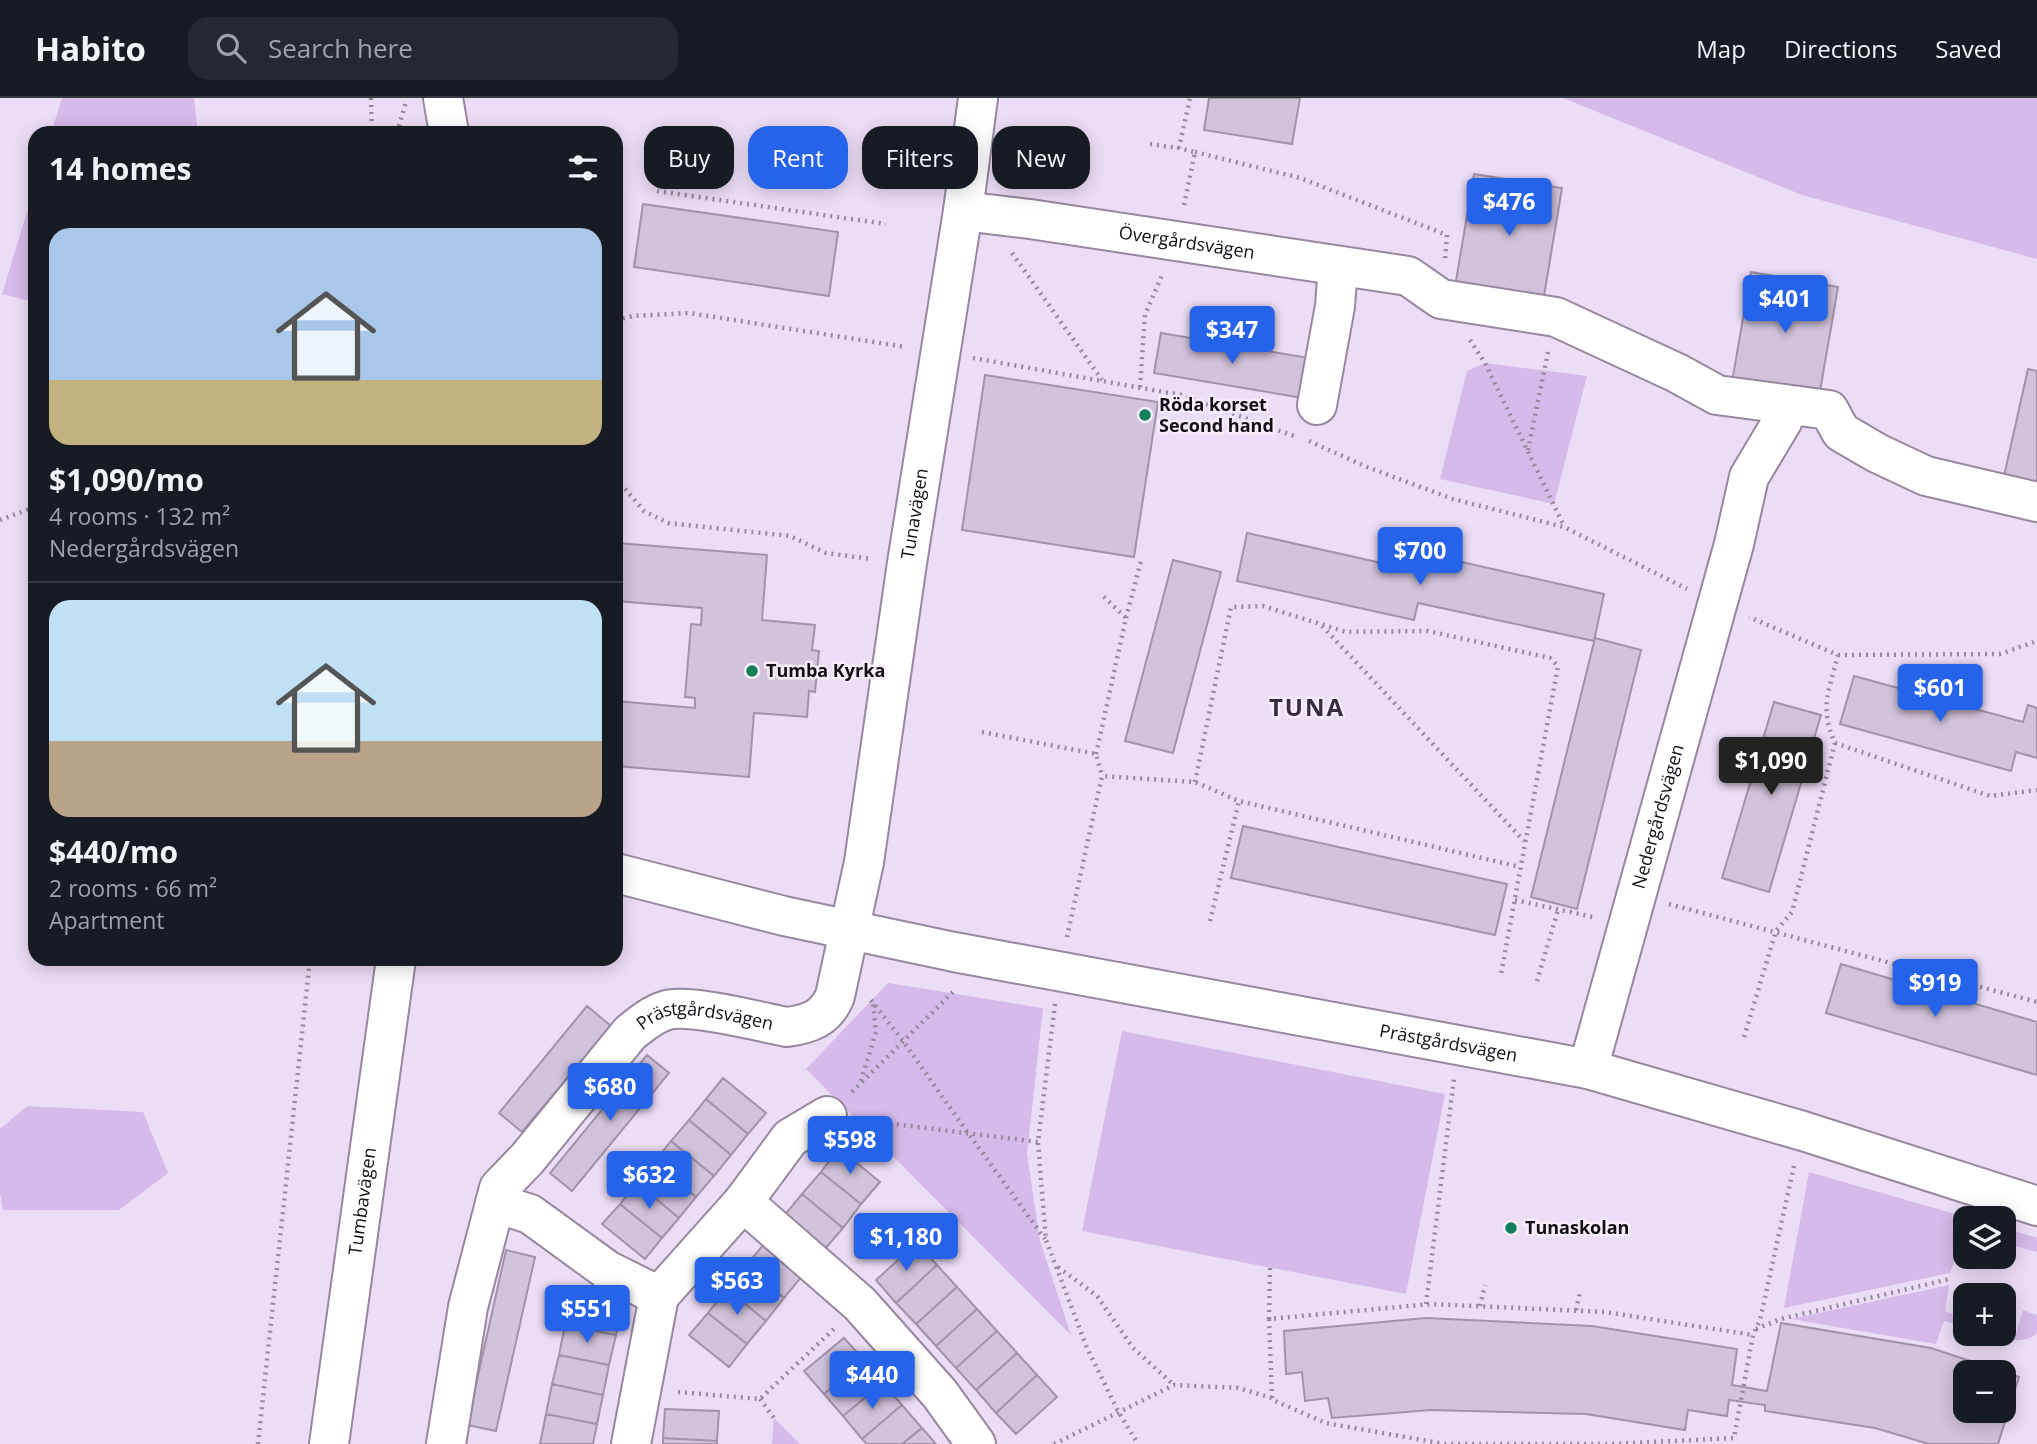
<!DOCTYPE html>
<meta charset="utf-8">
<style>
body{margin:0;font-family:"Open Sans",sans-serif;background:#242831;color:#f1f3f6;height:100vh;display:flex;flex-direction:column;font-size:26px;white-space:nowrap}
*{box-sizing:border-box;margin:0}
p{font-size:23px;color:#9ea1a6}
.icon{flex:none;width:38px;height:38px;fill:none;stroke:currentColor;stroke-width:2;stroke-linecap:round;stroke-linejoin:round}
.map{position:relative;flex:1;overflow:hidden}
.drawer{position:absolute;left:28px;top:28px;width:595px;height:840px;display:flex;flex-direction:column;background:#171b24;border-radius:21px;box-shadow:0 4px 18px #0003}
.drawer>*{flex:none}
.guide{position:absolute;left:644px;top:28px;width:665px;height:63px;display:flex;gap:14px}
.controls{position:absolute;left:1953px;top:1108px;display:grid;gap:14px}
.controls a{display:grid;place-items:center;width:63px;height:63px;border-radius:14px;background:#171b24;box-shadow:0 4px 18px #0003;font-size:35px}
.price{position:absolute;translate:-50% -60px;padding:0 16px;border-radius:7px;background:#2563eb;color:#fff;font-size:23px;line-height:46px;filter:drop-shadow(0 2px 4px #0008)}
.price::after{content:'';position:absolute;left:50%;top:42px;width:21px;height:16px;margin-left:-10px;background:inherit;clip-path:polygon(0 0,100% 0,50% 100%)}
.price.on{background:#222;color:#fff}
ul{padding:0;list-style:none}
li{display:grid;align-content:center;gap:14px;height:371px;padding:0 21px}
li+li{border-top:2px solid #363941}
li span{display:grid;place-items:center;height:217px;border-radius:21px;color:#555}
li>.icon{margin-inline-start:auto}
span .icon{width:126px;height:126px;fill:#fffc;stroke-width:1}
li b{font-size:30px}
h2{display:flex;justify-content:space-between;align-items:center;height:84px;padding:0 21px;font-size:30px}
.tag{padding:0 24px;border-radius:21px;background:#171b24;box-shadow:0 4px 18px #0003;font-size:24px;line-height:63px}
.tag.on{background:#2563eb;color:#fff}
header{display:flex;align-items:center;gap:42px;box-sizing:border-box;height:98px;padding:0 35px;background:#171b24;border-bottom:2px solid #363941}
header strong{font-size:33px}
nav{display:flex;gap:38px;margin-inline-start:auto;font-size:24px}
.search{width:490px;height:63px;background:#242831;display:flex;align-items:center;gap:18px;box-sizing:border-box;padding:0 24px;border-radius:21px;color:#9ea1a6;font-size:26px}
.map>svg:first-child{display:block}
.green{fill:#d6bae9}
.building{fill:#d1c3db;stroke:#a193aa;stroke-width:2}
.lines{fill:none;stroke-linecap:round;stroke-linejoin:round}
.minor-casing{stroke:#95889f;stroke-width:42}
.major-casing{stroke:#95889f;stroke-width:42}
.path{stroke:#948a9c;stroke-width:4.5;stroke-dasharray:2 5;stroke-linecap:butt}
.minor{stroke:#fff;stroke-width:38}
.major{stroke:#fff;stroke-width:38}
.poi-dot{fill:#127f5b;stroke:#f6edfc;stroke-width:2.5}
.labels{text-anchor:middle;stroke-width:5;stroke-linejoin:round;paint-order:stroke}
.street-label{font-size:18px;fill:#120e16;stroke:#f6edfc}
.poi-label{font-size:18px;font-weight:bold;fill:#120e16;stroke:#f6edfc;text-anchor:start}
.district-label{font-size:24px;font-weight:bold;letter-spacing:2px;fill:#372c3e;stroke:#f6edfc}
</style>
<header>
<strong>Habito</strong>
<div class="search"><svg class="icon" aria-label="search" viewBox="0 0 24 24"><circle cx="10" cy="10" r="6"/><path d="M15 15l6 6"/></svg>Search here</div>
<nav><a>Map</a><a>Directions</a><a>Saved</a></nav>
</header>
<div class="map">
<svg width="2037" height="1346" viewBox="0 0 2037 1346">
<rect width="100%" height="100%" fill="#ecddf6"/>
<path class="green" d="M62 0H194L198 35H51Z
M1563 0H2037V161L1802 97Z
M35 88V204L2 196Z
M1485 265 1587 278 1554 406 1440 381 1467 273Z
M888 885 1043 910 1027 1056 1040 1143 1071 1237 806 971Z
M1122 933 1445 996 1406 1196 1082 1133Z
M27 1008 143 1014 168 1075 119 1112H3L0 1095V1031Z
M1809 1074 1969 1120H1965V1135L1950 1175 1784 1210Z
M2004 1130 2037 1140V1154L2004 1145Z
M1949 1187 1945 1213 1965 1220V1228L1944 1223 1936 1246 1791 1221Z
M2023 1212 2037 1217V1236C2021 1247 2007 1240 1990 1236H2004V1232L2016 1236Z
M774 1320 800 1346H772Z"/>
<path class="building" d="M1209 0H1300L1292 46 1204 32Z
M1474 76 1562 90 1543 204 1455 189Z
M643 106 838 134 829 198 634 169Z
M1751 174 1838 189 1819 299 1732 284Z
M1161 235 1309 260 1303 300 1154 275Z
M2028 271 2037 273V385L2004 378Z
M985 277 1158 304 1134 459 962 432Z
M1247 435 1422 474 1426 456 1604 496 1594 543 1418 505 1414 522 1237 483Z
M617 445 767 457 762 522 815 527 812 552 819 553 815 594 809 593 807 619 754 615 749 679 616 668V603L695 610V600L685 599 691 526 701 527 702 510 616 503Z
M1173 462 1221 474 1173 655 1125 643Z
M1595 540 1641 552 1577 811 1531 799Z
M1854 578 2023 624 2028 607 2037 610V660L2016 654 2011 673 1840 626Z
M1774 604 1821 617 1769 794 1722 780Z
M1243 728 1507 786 1495 837 1231 780Z
M1841 866 2037 924V977L1826 915Z
M587 908 611 928 522 1034 499 1015Z
M647 957 669 975 572 1093 550 1075Z
M723 980 766 1015 748 1036 706 1001Z
M706 1001 748 1036 731 1057 689 1022Z
M689 1022 731 1057 714 1078 671 1043Z
M671 1043 714 1078 696 1099 654 1064Z
M839 1050 880 1084 861 1106 821 1074Z
M654 1064 696 1099 679 1120 637 1085Z
M821 1074 861 1106 843 1130 802 1096Z
M637 1085 679 1120 662 1140 620 1106Z
M802 1096 843 1130 824 1152 783 1119Z
M620 1106 662 1140 645 1161 602 1126Z
M917 1145 937 1167 896 1205 876 1182Z
M764 1146 803 1177 784 1200 745 1169Z
M506 1152 535 1159 496 1333 467 1327Z
M937 1167 957 1189 916 1226 896 1205Z
M745 1169 784 1200 766 1223 727 1191Z
M957 1189 977 1211 936 1248 916 1226Z
M727 1191 766 1223 747 1246 708 1215Z
M571 1197 622 1208 616 1237 565 1227Z
M977 1211 997 1233 956 1270 936 1248Z
M708 1215 747 1246 729 1269 689 1237Z
M1426 1220 1592 1228 1737 1251 1732 1287 1767 1293 1781 1225 1931 1250 2004 1274H1965V1312H2004V1274L2019 1279 1998 1346H1929L1875 1330 1765 1313V1307L1729 1302 1727 1318 1688 1312 1685 1332 1586 1316 1431 1312 1332 1320 1328 1300 1305 1303 1302 1274 1286 1276 1284 1233Z
M565 1227 616 1237 609 1267 559 1257Z
M997 1233 1017 1255 976 1292 956 1270Z
M844 1240 864 1262 824 1296 804 1273Z
M1017 1255 1037 1277 996 1315 976 1292Z
M559 1257 609 1267 603 1297 552 1286Z
M864 1262 883 1285 843 1318 824 1296Z
M1037 1277 1057 1299 1016 1336 996 1315Z
M883 1285 902 1307 862 1341 843 1318Z
M552 1286 603 1297 597 1326 546 1316Z
M902 1307 922 1330 902 1346H867L862 1341Z
M665 1311 719 1313 717 1343 663 1340Z
M546 1316 597 1326 593 1346H540Z
M922 1330 936 1346H902Z
M663 1340 717 1343V1346H663Z"/>
<g class="lines">
<g class="minor-casing">
<g id="minor">
<path id="s1" d="M963 113 1030 121 1408 178 1441 201 1556 219 1677 275 1717 297 1829 312 1841 334 1877 355 1926 378 2037 404"/>
<path d="M1317 307 1335 208 1338 168"/>
<path id="s2" d="M616 775 784 818 954 854 1588 971 1803 1033 2037 1108"/>
<path id="s3" d="M1588 971 1734 446 1749 379 1783 322 1785 308"/>
<path d="M743 1104 860 1206 940 1296 976 1346"/>
<path d="M495 1105 530 1116 607 1172 659 1198"/>
<path id="s4" d="M446 1346 468 1209 499 1090 527 1061 630 935C641 926 653 916 667 912 692 906 760 924 787 929 810 926 826 920 835 898L864 764 907 465 963 113 978 0"/>
<path d="M631 1346 659 1198 743 1104 790 1040 827 1018"/>
</g>
</g>
<g class="major-casing">
<g id="major">
<path d="M443 0 449 35"/>
<path id="s5" d="M329 1346 396 861"/>
</g>
</g>
<path class="path" d="M371 0 372 35
M397 35 406 4
M1150 46 1179 50
M1195 54 1300 80 1447 137 1445 162
M657 93 886 126
M1184 107 1195 54 1179 50 1190 0
M1012 155 1102 282
M616 222 633 218 689 215 906 249
M1470 242 1485 265 1564 428
M973 260 1181 297 1297 339
M1140 289 1145 217 1163 175
M1309 343 1367 369 1453 401 1564 429 1687 491
M1528 352 1548 254
M616 380 644 413 668 425 790 438 826 455 872 461
M0 422 35 409
M1126 520 1142 459
M1322 528 1524 743
M1838 557 2000 556 2037 543
M982 634 1096 656 1102 678
M1835 645 1990 698 2037 692
M1096 656 1126 520 1102 497
M1195 684 1231 509 1263 508 1346 534 1428 533 1550 560 1558 568 1501 876
M1515 802 1593 819
M1669 806 2037 904
M1210 823 1239 703
M1067 839 1102 678 1195 684 1239 703 1520 769
M1537 883 1558 812
M871 902 903 943 968 1035 1045 1141
M1055 906 1038 1044 1046 1142 1087 1250 1118 1313 1138 1346
M1744 939 1776 833 1792 814 1835 645C1819 609 1829 593 1838 557L1749 519
M861 983 876 934 873 904
M852 994 955 892
M862 1022 1038 1044
M1058 1169 1097 1198 1133 1250 1174 1287
M1426 1206 1454 981
M1480 1208 1485 1187
M1576 1212 1580 1194
M1269 1221 1270 1170
M1756 1231 1781 1221 1950 1181
M678 1294 760 1301 836 1229
M1272 1300 1269 1221 1431 1206 1605 1214 1753 1237
M760 1301 774 1320
M258 1346 310 861
M1054 1346 1174 1287 1238 1290 1272 1300 1275 1303 1326 1325 1445 1346H1613L1734 1340 1753 1237 1760 1222 1794 1068"/>
<use href="#minor" class="minor"/>
<use href="#major" class="major"/>
</g>
<g class="poi-dot">
<circle cx="1145" cy="317" r="7"/>
<circle cx="752" cy="573" r="7"/>
<circle cx="1511" cy="1130" r="7"/>
</g>
<g class="labels">
<g class="street-label">
<text dy="6" stroke="none"><textPath href="#s1" startOffset="226">Övergårdsvägen</textPath></text>
<text dy="6" stroke="none"><textPath href="#s4" startOffset="1180">Tunavägen</textPath></text>
<text dy="6" stroke="none"><textPath href="#s3" startOffset="262">Nedergårdsvägen</textPath></text>
<text dy="6" stroke="none"><textPath href="#s4" startOffset="546">Prästgårdsvägen</textPath></text>
<text dy="6" stroke="none"><textPath href="#s2" startOffset="850">Prästgårdsvägen</textPath></text>
<text dy="6" stroke="none"><textPath href="#s5" startOffset="245">Tumbavägen</textPath></text>
</g>
<g class="poi-label">
<text x="1159" y="313">Röda korset<tspan x="1159" dy="21">Second hand</tspan></text>
<text x="766" y="579">Tumba Kyrka</text>
<text x="1525" y="1136">Tunaskolan</text>
</g>
<g class="district-label">
<text x="1307" y="618">TUNA</text>
</g>
</g>
</svg>
<div class="controls">
<a><svg class="icon" aria-label="layers" viewBox="0 0 24 24"><path d="M12 4l9 5-9 5-9-5zM3 14l9 5 9-5"/></svg></a>
<a>+</a>
<a>−</a>
</div>
<b class="price" style="left:1509px;top:140px">$476</b>
<b class="price" style="left:1785px;top:237px">$401</b>
<b class="price" style="left:1232px;top:268px">$347</b>
<b class="price" style="left:1420px;top:489px">$700</b>
<b class="price" style="left:1940px;top:626px">$601</b>
<b class="price on" style="left:1771px;top:699px">$1,090</b>
<b class="price" style="left:1935px;top:921px">$919</b>
<b class="price" style="left:610px;top:1025px">$680</b>
<b class="price" style="left:850px;top:1078px">$598</b>
<b class="price" style="left:649px;top:1113px">$632</b>
<b class="price" style="left:906px;top:1175px">$1,180</b>
<b class="price" style="left:737px;top:1219px">$563</b>
<b class="price" style="left:587px;top:1247px">$551</b>
<b class="price" style="left:872px;top:1313px">$440</b>
<div class="guide">
<a class="tag">Buy</a>
<a class="tag on">Rent</a>
<a class="tag">Filters</a>
<a class="tag">New</a>
</div>
<section class="drawer">
<h2>14 homes<svg class="icon" aria-label="filters" viewBox="0 0 24 24"><path d="M4 7h16M4 17h16"/><circle cx="9" cy="7" r="2"/><circle cx="15" cy="17" r="2"/></svg></h2>
<ul>
<li><span style="background:linear-gradient(#a9c7e8 70%,#c2b280 0)"><svg class="icon" aria-label="home" viewBox="0 0 24 24"><path d="M3 11l9-7 9 7M6 9v11h12V9"/></svg></span><div><b>$1,090/mo</b><p>4 rooms · 132 m²</p><p>Nedergårdsvägen</p></div></li>
<li><span style="background:linear-gradient(#bfe0f5 65%,#b9a48a 0)"><svg class="icon" aria-label="home" viewBox="0 0 24 24"><path d="M3 11l9-7 9 7M6 9v11h12V9"/></svg></span><div><b>$440/mo</b><p>2 rooms · 66 m²</p><p>Apartment</p></div></li>
</ul>
</section>
</div>
